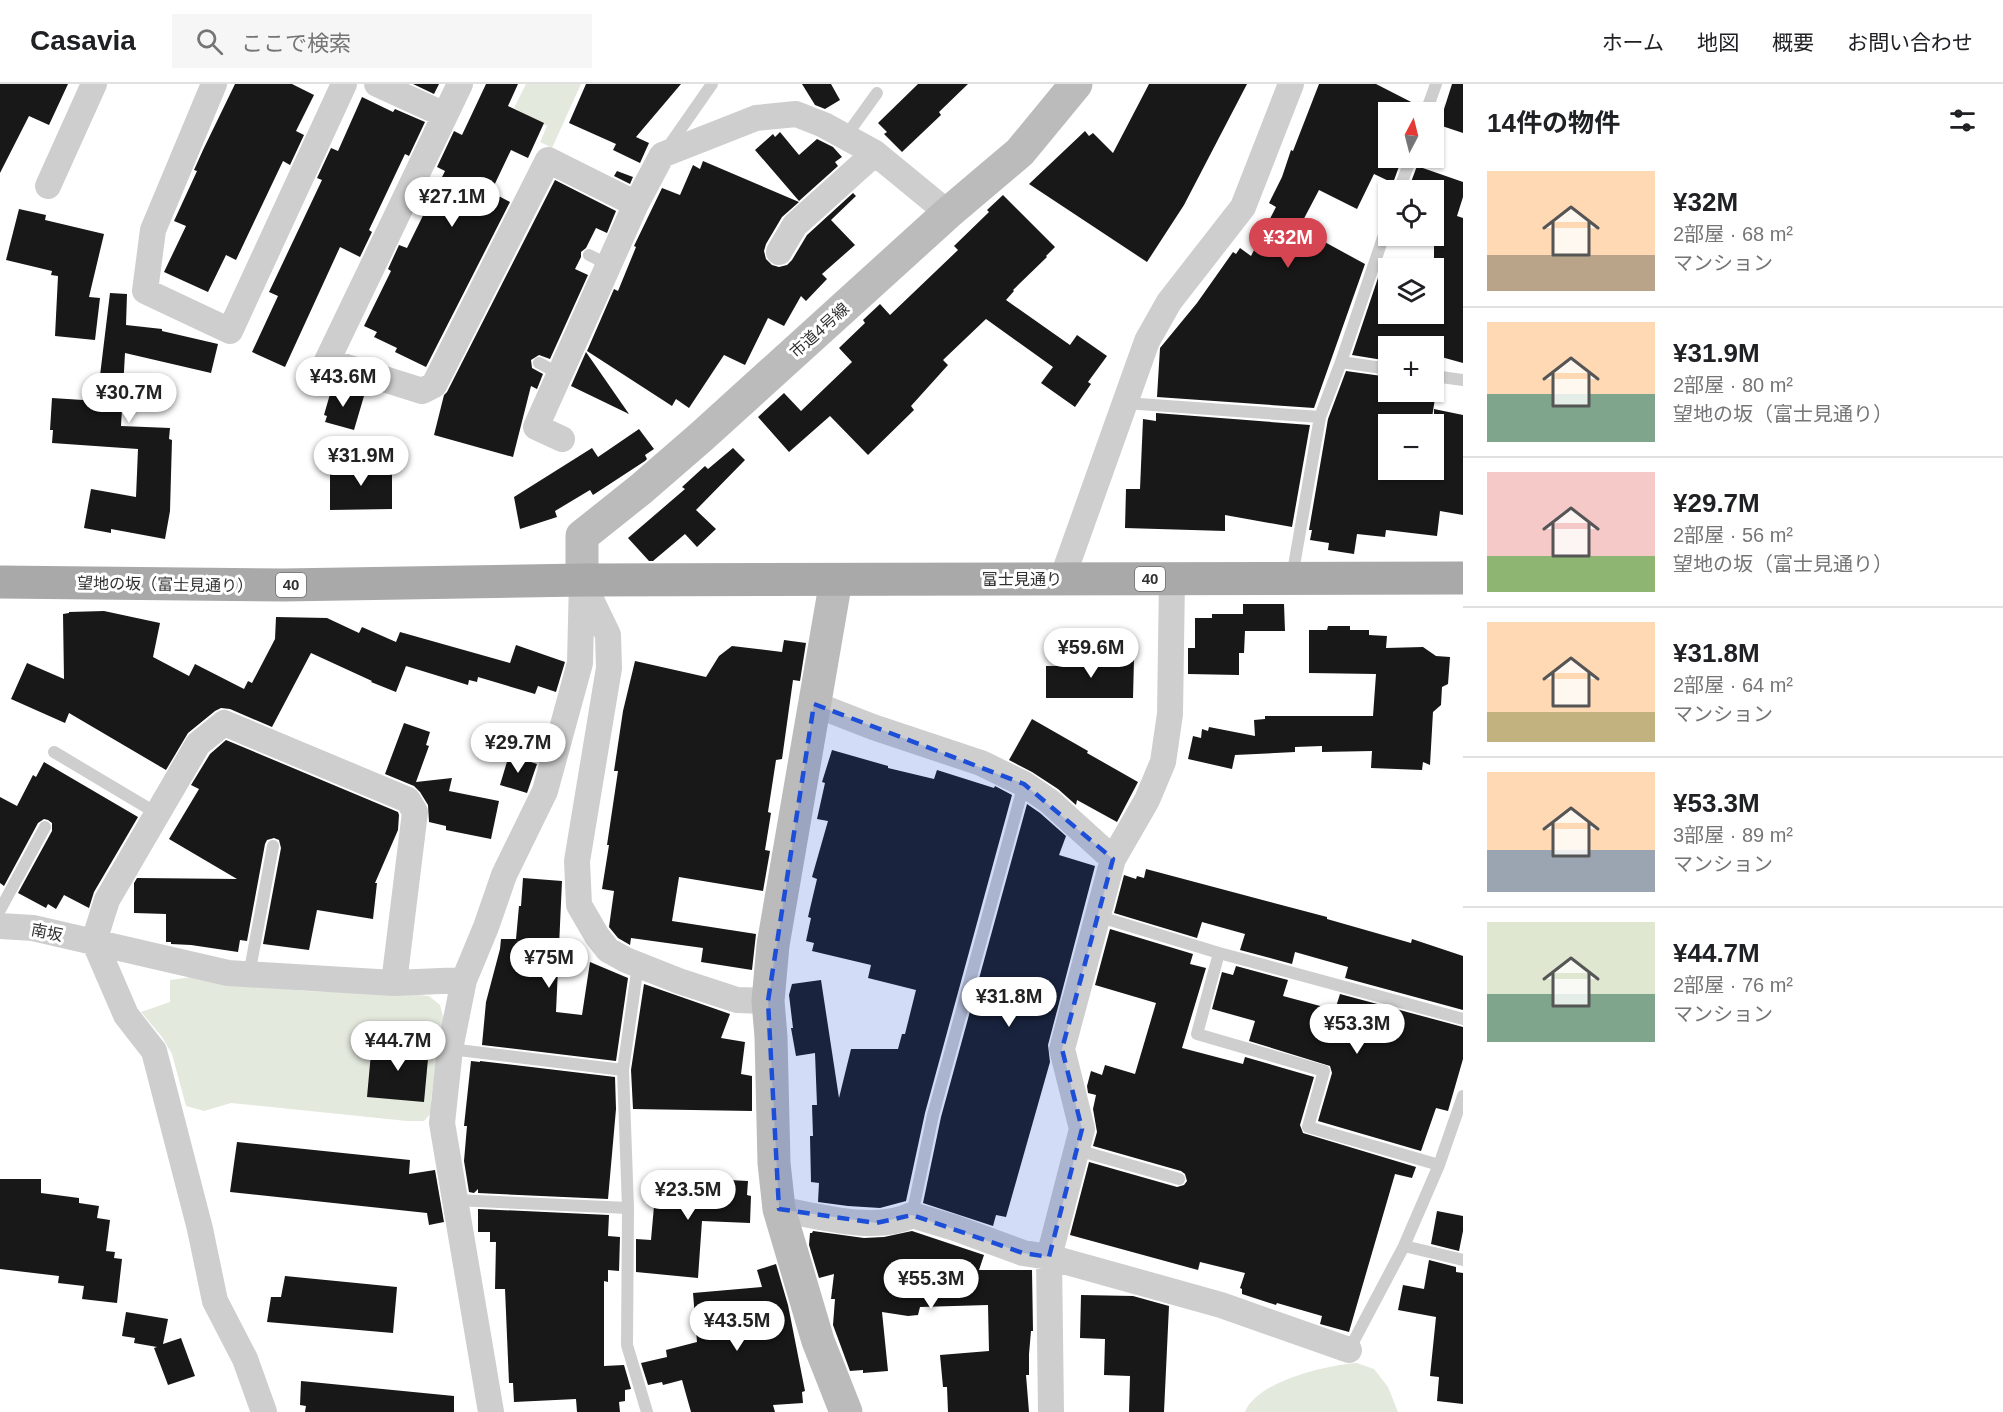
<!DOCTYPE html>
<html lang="ja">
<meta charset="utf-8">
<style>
body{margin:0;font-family:Arial,"Noto Sans JP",sans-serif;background:#f6f6f6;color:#202124;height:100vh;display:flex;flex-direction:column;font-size:22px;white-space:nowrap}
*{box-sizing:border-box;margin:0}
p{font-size:20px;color:#757577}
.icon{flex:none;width:33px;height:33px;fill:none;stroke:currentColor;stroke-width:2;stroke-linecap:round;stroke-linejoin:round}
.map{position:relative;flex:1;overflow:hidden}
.panel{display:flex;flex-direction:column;background:#fff;width:540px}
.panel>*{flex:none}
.needle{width:39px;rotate:7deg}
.fabs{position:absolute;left:1378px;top:18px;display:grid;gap:12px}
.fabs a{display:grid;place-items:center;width:66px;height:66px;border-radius:0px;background:#fff;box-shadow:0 2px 4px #0004;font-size:30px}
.price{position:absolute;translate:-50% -51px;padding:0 14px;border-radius:21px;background:#fff;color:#222;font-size:20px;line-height:39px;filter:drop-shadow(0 2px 3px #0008)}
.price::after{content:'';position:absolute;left:50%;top:36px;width:18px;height:14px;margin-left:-9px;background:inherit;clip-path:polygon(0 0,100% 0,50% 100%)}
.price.selected{background:#d64552;color:#fff}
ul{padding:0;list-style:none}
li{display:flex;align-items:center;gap:18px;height:150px;padding:0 24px}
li+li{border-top:2px solid #e0e0e0}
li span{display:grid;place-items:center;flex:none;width:168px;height:120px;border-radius:0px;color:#555}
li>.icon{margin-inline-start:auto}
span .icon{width:72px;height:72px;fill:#fffc;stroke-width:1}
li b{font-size:26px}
h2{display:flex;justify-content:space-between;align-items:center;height:72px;padding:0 24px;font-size:26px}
header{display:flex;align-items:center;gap:36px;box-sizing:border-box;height:84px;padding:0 30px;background:#fff;border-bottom:2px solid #e0e0e0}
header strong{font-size:28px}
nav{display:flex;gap:33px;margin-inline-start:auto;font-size:21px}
.search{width:420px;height:54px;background:#f6f6f6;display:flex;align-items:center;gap:15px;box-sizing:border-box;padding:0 21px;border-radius:0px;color:#757577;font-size:22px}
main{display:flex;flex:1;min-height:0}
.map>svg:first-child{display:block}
.green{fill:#e4e9de}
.building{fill:#181818}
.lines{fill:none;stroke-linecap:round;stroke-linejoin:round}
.lane{stroke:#cecece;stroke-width:12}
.street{stroke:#cecece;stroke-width:26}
.secondary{stroke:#bbb;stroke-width:33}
.primary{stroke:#a9a9a9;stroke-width:33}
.marked{fill:#1d4ed8;fill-opacity:0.2;stroke:#1d4ed8;stroke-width:4.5;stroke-dasharray:12 8;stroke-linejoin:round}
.labels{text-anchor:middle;stroke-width:6;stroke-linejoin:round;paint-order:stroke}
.shield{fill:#fff;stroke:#6f6f6f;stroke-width:1.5}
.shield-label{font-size:15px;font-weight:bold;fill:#313131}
.street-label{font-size:16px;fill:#313131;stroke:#fff}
</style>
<header>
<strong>Casavia</strong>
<div class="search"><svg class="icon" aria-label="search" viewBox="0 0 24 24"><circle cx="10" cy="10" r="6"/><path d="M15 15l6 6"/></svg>ここで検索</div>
<nav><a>ホーム</a><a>地図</a><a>概要</a><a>お問い合わせ</a></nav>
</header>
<main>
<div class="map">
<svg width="1463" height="1328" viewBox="0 0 1463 1328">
<rect width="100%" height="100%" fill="#fff"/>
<path class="green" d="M526 0H581L552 64 540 58 547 42 514 24Z
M192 893 231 900 306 907 410 910 429 912 440 921 444 936 439 962 431 1016 432 1028 424 1037H407L231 1019 204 1027 186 1022 172 970 162 953 141 928 170 918V896Z
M1357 1279 1374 1285 1388 1303 1398 1328H1245C1257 1297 1327 1281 1357 1279Z"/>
<path class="building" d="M0 0H68L49 41 29 32 0 89Z
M235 0H292L314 11 296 47 304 51 290 81 283 77 236 176 226 171 208 208 164 188 186 142 174 137 197 87 194 86 203 66Z
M413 0H439L434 10Z
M486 0H518L508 22 544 39 528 74 511 66 491 108 510 118 426 283 395 268 397 264 374 253 377 248 364 242 391 187 388 185 399 161 407 164 445 87 437 83 454 47 462 51Z
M586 0H681L636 53 649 59 640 79 613 66 616 60 569 39Z
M802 0H831L840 16 825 25 815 21Z
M918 0H968L939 28 941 31 902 68 884 50 887 48 878 39Z
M1149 0H1247L1184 121 1147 178 1029 100 1085 47 1089 52 1093 49 1113 69Z
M1319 0H1376L1419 22 1418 28H1389V74L1401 77 1393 99 1374 90 1357 125 1319 106 1299 144 1365 180 1314 324 1157 313 1160 264 1197 219 1233 168 1236 170 1240 164 1251 172 1276 123 1269 119 1282 93 1291 66 1293 67Z
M1452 0H1463V49L1439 41Z
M362 13 393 28 395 25 425 38 409 72 405 70 369 146 372 148 360 173 340 163 285 283 252 268 278 212 269 208 322 96 317 94 331 64 338 67Z
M780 48 799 71 817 55 833 63 842 73 835 78 838 82 799 117 755 66 773 50 775 53Z
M703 77 799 118 782 133 766 160 764 167 766 175 772 181 779 183 787 181 792 176 807 151 853 109 856 112 831 136 855 161 822 190 827 195 806 217 801 212 784 242 768 234 745 281 724 271 689 324 676 315 672 322 587 267 614 205 618 207 636 163 634 162 662 104 680 111 693 81 700 85Z
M1417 82 1463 98V113L1457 132 1463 134V279L1434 271V262H1389V277L1352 271 1380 188 1389 192V230H1404L1434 235V106H1408Z
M617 87 633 93 630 100 614 92Z
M555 96 616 127 607 149 596 144 586 164 581 168V173L575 185 588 191 550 275 539 271 531 276 532 284 543 290 537 305 531 302 513 373 434 351 444 311 447 308Z
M1003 111 1055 163 1046 172 1047 173 1013 206 1014 207 1006 216 1070 261 1077 251 1107 272 1088 298 1091 300 1075 323 1041 299 1053 283 986 235 943 276 948 281 911 322 914 326 868 371 830 332 789 368 758 333 784 309 801 327 852 278 839 264 865 239 863 236 880 220 890 231 958 166 954 162 989 128 987 126Z
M19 125 46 131 45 136 104 150 89 213 100 214 95 256 55 252 58 192 51 191 52 187 6 176Z
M110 209 127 210 126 241 162 245V247L218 260 211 289 125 269 121 342 170 344 169 355 172 356 170 427 165 455 111 445V449L84 444 91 405 136 413 138 365 52 359 53 346H50L52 314 83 316V308H98Z
M586 268 629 330 571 302Z
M1346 287 1389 293V308H1436L1431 340H1389V386H1434V325L1463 331V431L1440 427 1437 452 1386 446 1385 453 1357 450 1354 470 1328 466 1329 459 1310 456 1312 446H1309L1328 335Z
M332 303 364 312 354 346 325 338 327 332 324 331Z
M1156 329 1310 341 1292 443 1225 431V447L1125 444 1126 405H1140L1143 335 1156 337Z
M639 345 654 365 645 371 647 375 645 377 593 411 590 406 555 427 557 433 520 445 514 413 592 364 598 373Z
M733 364 745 376 696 426 716 445 697 463 685 450 653 477H649L628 454 685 405 682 403 705 382 708 385Z
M330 381H392V425L330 426Z
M1243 520H1284L1285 547H1245L1244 569H1239V591L1188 590V564H1195V534H1212V530H1243Z
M104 527 160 539 153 573 189 592 195 580 244 605 248 597 252 599 275 555 276 533 327 534 359 549 362 543 396 558 400 548 510 579 516 561 565 578 556 608 538 602 535 610 478 593 477 598 469 596 468 601 406 582 396 608 371 598 372 597 311 569 272 643 230 625 221 624 215 627 188 649 166 686 69 629 65 639 11 615 27 579 64 595 63 530 69 529V528Z
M1328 542H1350V546H1369V551L1387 552 1386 564 1423 563 1436 572 1450 573 1448 600 1442 603 1441 621 1433 628 1430 681 1423 678 1422 686 1371 684 1372 667 1322 668V662L1295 663V668L1235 671 1232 685 1188 675 1193 652 1201 654 1202 645 1208 647 1209 643 1255 652 1254 636 1265 635V632H1373L1376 590 1309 589V546H1327Z
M784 556 806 559 800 597 793 596 782 675 776 676 768 728 771 729 765 766 770 767 763 807 679 793 672 837 756 850 752 886 701 878 703 864 631 854 630 861 618 854 609 843 614 807 602 805 609 761H607L618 687H614L623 627 635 577 706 593 719 572 732 562 782 568Z
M1065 575H1134L1133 614H1046V582H1066Z
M1032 635 1088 667 1087 669 1138 698 1117 738 1077 716 1076 721 1058 705 1032 688 1009 676Z
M404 639 430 648 426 661 429 662 416 698 452 694 449 707 499 717 491 755 446 746V742L429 738 428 721 420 708 414 702 385 690Z
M226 656 398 728 399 731 398 746 375 799H377L373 835 317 826 309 866 263 860 281 764 279 756 274 754 267 756 265 760 247 857 240 856 238 868 191 861 171 860V858H166V830L134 829V799L137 794 237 795 169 755 199 705 191 701 210 670Z
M832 666 888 682V684L934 695 937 686 994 704 995 702 1012 711 925 1029 906 1117 880 1124 848 1122 818 1118 819 1099 811 1098 810 1052H813L812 1021H817L815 969 796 972 791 944H793L789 911 792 900 821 896 839 1014 851 965H898L902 950H905L916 906 868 894 871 881 812 867 814 859 806 857 811 834 808 833 817 795 812 793 828 737 817 735 825 699 822 698Z
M509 671 537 680 527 709 500 701Z
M44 678 138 733 94 808 89 824 64 811 56 825 48 820 46 824 18 809 52 747V739L48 736 44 735 38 739 4 802 0 799V713L17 722 33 691 36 693Z
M1027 720 1040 729 1066 752 1059 771 1095 782 1048 961 1050 978 1006 1133 996 1131 993 1142 923 1119 941 1033Z
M1146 785 1327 833V835L1411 859 1412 855 1463 872V926L1345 894 1348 883 1295 868 1292 880 1240 866 1245 850 1202 838 1197 854 1114 829 1124 791 1136 795 1137 792 1144 794Z
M523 794 562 797 556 928 582 931 590 878 628 894 616 977 482 961 486 918 500 865 501 855H516L519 822H521Z
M1110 845 1193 870 1190 880 1206 884 1182 964 1243 980 1245 973 1314 993 1300 1041 1303 1049 1416 1083 1412 1094 1395 1090 1349 1248 1320 1240 1322 1232 1277 1219 1276 1221 1242 1210V1205L1240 1204 1245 1189 1200 1178 1198 1186 1070 1151 1089 1078 1177 1103 1184 1101 1187 1097 1185 1090 1181 1087 1093 1062 1097 1048 1093 1025 1096 1011 1088 1009 1087 1002 1091 987 1102 991 1105 981 1135 990 1156 919 1095 901Z
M1236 882 1288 896 1283 912 1335 926 1340 910 1463 943V975L1448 1027 1436 1024 1421 1067 1318 1037 1332 989 1330 982 1249 957 1255 937 1212 925 1222 888 1233 891Z
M644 900 730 930 721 954 745 958 741 990 752 992V1027L633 1025 631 986Z
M372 958 429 964 424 1018 367 1013Z
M471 977 480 978V977L615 993 616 1025 608 1115 478 1109V1105L474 1109 469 1108 464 1077 467 1042H464Z
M237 1058 410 1076 409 1090 435 1086 444 1138 429 1141 427 1129 230 1108Z
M657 1088 691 1092V1094L748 1097 747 1111 751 1112 750 1139 702 1137 698 1194 636 1188V1155L651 1156Z
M0 1095H41V1109L79 1114V1119L99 1122 97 1134 110 1136 106 1167 115 1168 114 1174 122 1175 117 1219 82 1215 84 1202 58 1199 59 1192 0 1185Z
M478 1125 609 1131 608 1152 620 1153 619 1187 608 1186V1198L604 1197V1282L624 1281 631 1305 625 1306V1317L619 1318 620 1328H577L576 1315 514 1318 513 1299H509L505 1205H495L496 1158H490V1148H478Z
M1437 1127 1463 1132V1147L1459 1167 1431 1160Z
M813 1147 864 1154 884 1153 912 1147 984 1171 979 1186H1032L1033 1247H1031L1029 1270V1291H1026L1029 1328H948L947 1303H943L940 1271 989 1267 988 1221 920 1223 918 1231 908 1232 882 1228 888 1287 863 1289V1286L850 1287 833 1241 835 1215H831L834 1190 819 1194 809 1161 810 1149H812Z
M1429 1176 1456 1183V1188L1463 1189V1320L1437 1317 1439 1293 1430 1292 1436 1233 1398 1226 1403 1201 1424 1205Z
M776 1180 788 1221 805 1307 802 1308 803 1319 773 1321 775 1328H691L682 1296 663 1301 662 1298 648 1301 641 1279 667 1273 666 1266 697 1258 693 1209 762 1203 757 1186Z
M285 1192 397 1203 393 1249 267 1238 271 1213H281Z
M1081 1211 1133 1212 1169 1222 1164 1328H1129L1130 1292 1104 1291 1105 1255 1080 1254Z
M126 1228 168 1235 163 1260 181 1254 195 1292 168 1301 154 1264 157 1263 134 1259 135 1254 122 1252Z
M301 1297 454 1312V1328H305L306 1322 300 1321Z"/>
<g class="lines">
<path class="lane" d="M1426 28 1436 0
M846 52 877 9
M666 66 712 0
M1399 106 1411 74
M589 171 609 181
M1341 278 1389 285
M539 279 560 290
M1434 292 1463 296
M1125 319 1320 333 1341 278 1389 136
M1292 493 1320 333
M54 668 158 730
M0 826 45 743
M1097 832 1219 869 1463 935
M1219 869 1197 950 1324 987 1308 1043 1439 1081
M638 881 623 986 628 1124 627 1261 647 1328
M249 891 273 762
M450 965 623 986
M1077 1066 1179 1095
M455 1116 628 1124
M912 1131 933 1031 1024 700
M1404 1162 1463 1176
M1349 1266 1404 1162 1439 1081 1463 1012"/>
<path class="street" d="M214 0 153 146 145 207 230 247 344 0
M377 0 445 31
M460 0 327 277 422 307 434 301 548 76 636 120
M48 102 94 0
M779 168 795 141 875 69
M562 355 536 343 636 120 662 71 756 34 796 30 824 41 875 69 948 129
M1062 495 1147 257 1169 218 1243 123 1291 0
M583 499 608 551 609 584 577 777 579 821 597 852 608 866 626 876 679 897 737 916 768 917
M814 620 873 643 981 679 1024 700 1049 717 1113 775
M0 842 33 844 228 889 394 899 464 896
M779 1125C817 1132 876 1149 912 1131L955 1144 1023 1169 1049 1173 1221 1221 1349 1266
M264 1328 245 1275 215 1217 200 1145 154 967 126 931 94 857 107 816 198 660 224 639 408 716 415 728 394 899
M491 1328 442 1039 450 965 464 896 486 843 504 791 545 707 580 579 582 496
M1051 1328 1049 1173 1082 1045 1062 965 1113 775 1147 716 1163 678 1170 630 1172 495"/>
<path class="secondary" d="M582 496V452L641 405 701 353 948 129 1020 68 1076 0
M836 496 773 861 768 917 771 953 774 1079 779 1125 818 1257 846 1328"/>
<path class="primary" d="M0 498 283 501 582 496 1463 494"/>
</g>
<path class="marked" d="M814 620 1024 700 1113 775 1062 965 1082 1045 1049 1173 1023 1169 912 1131 876 1139 779 1125 768 917Z"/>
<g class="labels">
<g class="shield">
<rect x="1135" y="483" width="30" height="24" rx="4.5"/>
<rect x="276" y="489" width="30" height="24" rx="4.5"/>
</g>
<g class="shield-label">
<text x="1150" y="500">40</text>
<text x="291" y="506">40</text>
</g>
<g class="street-label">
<text transform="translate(819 246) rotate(-42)" y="6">市道4号線</text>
<text x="1022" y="501">富士見通り</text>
<text transform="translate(165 500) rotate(1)" y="6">望地の坂（富士見通り）</text>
<text transform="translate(47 848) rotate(11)" y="6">南坂</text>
</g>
</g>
</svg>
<div class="fabs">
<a><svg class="needle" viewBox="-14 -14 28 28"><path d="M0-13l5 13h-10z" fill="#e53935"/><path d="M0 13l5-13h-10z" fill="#757577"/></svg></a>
<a><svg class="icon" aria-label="locate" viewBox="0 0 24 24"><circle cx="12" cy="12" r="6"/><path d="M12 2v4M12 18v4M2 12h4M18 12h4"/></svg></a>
<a><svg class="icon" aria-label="layers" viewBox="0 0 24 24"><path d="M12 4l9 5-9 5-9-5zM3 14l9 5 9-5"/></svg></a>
<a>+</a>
<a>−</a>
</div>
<b class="price" style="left:452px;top:144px">¥27.1M</b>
<b class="price selected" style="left:1288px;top:185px">¥32M</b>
<b class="price" style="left:343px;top:324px">¥43.6M</b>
<b class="price" style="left:129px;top:340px">¥30.7M</b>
<b class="price" style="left:361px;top:403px">¥31.9M</b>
<b class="price" style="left:1091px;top:595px">¥59.6M</b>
<b class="price" style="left:518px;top:690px">¥29.7M</b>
<b class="price" style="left:549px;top:905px">¥75M</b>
<b class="price" style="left:1009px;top:944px">¥31.8M</b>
<b class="price" style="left:1357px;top:971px">¥53.3M</b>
<b class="price" style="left:398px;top:988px">¥44.7M</b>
<b class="price" style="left:688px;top:1137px">¥23.5M</b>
<b class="price" style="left:931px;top:1226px">¥55.3M</b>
<b class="price" style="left:737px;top:1268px">¥43.5M</b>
</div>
<section class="panel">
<h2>14件の物件<svg class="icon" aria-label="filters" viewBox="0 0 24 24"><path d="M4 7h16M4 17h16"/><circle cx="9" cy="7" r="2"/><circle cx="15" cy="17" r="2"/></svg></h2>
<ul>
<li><span style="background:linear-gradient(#ffd9b3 70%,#b9a48a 0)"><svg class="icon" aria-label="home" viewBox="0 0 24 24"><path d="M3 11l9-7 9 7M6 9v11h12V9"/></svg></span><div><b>¥32M</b><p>2部屋 · 68 m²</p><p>マンション</p></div></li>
<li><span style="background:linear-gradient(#ffd9b3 60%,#7fa58c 0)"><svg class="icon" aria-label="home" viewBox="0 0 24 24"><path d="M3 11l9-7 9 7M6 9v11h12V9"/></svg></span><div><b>¥31.9M</b><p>2部屋 · 80 m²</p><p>望地の坂（富士見通り）</p></div></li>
<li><span style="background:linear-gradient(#f6c9c9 70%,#8fb573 0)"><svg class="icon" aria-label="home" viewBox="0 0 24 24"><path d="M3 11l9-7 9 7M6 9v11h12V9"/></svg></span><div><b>¥29.7M</b><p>2部屋 · 56 m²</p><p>望地の坂（富士見通り）</p></div></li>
<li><span style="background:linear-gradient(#ffd9b3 75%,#c2b280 0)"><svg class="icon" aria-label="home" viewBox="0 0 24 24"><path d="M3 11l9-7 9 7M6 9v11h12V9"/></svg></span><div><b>¥31.8M</b><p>2部屋 · 64 m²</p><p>マンション</p></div></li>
<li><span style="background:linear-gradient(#ffd9b3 65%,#9aa5b1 0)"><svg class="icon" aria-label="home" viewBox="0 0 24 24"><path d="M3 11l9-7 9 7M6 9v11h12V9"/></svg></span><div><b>¥53.3M</b><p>3部屋 · 89 m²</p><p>マンション</p></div></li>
<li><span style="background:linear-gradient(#dfe7d0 60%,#7fa58c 0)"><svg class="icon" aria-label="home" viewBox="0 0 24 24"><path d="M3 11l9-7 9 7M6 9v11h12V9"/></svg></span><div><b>¥44.7M</b><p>2部屋 · 76 m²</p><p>マンション</p></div></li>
</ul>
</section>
</main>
